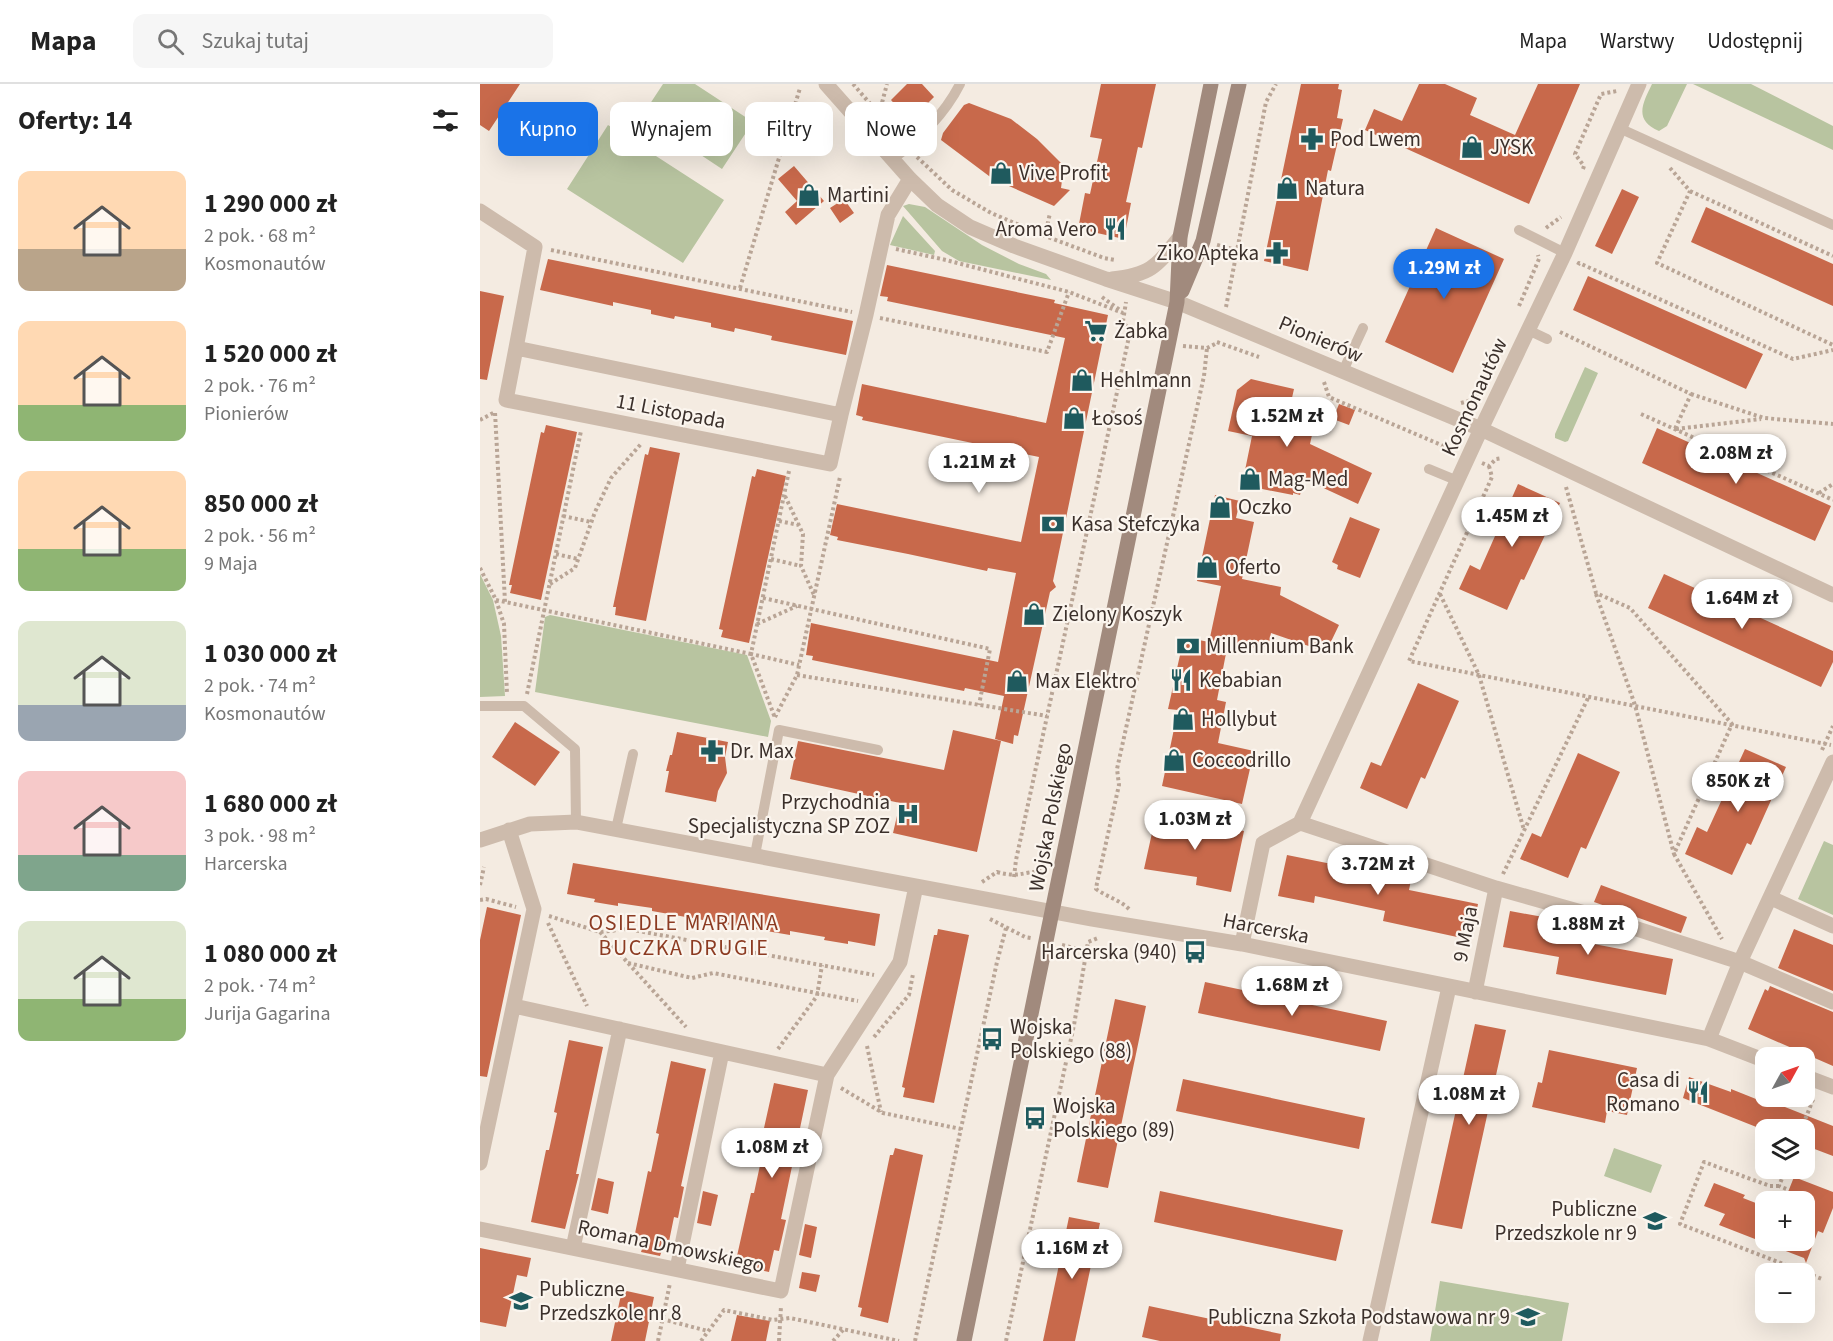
<!DOCTYPE html>
<html lang="pl">
<meta charset="utf-8">
<style>
body{margin:0;font-family:"Source Sans 3",sans-serif;background:#f6f6f6;color:#222;height:100vh;display:flex;flex-direction:column;font-size:22px;white-space:nowrap}
*{box-sizing:border-box;margin:0}
p{font-size:20px;color:#767676}
.icon{flex:none;width:33px;height:33px;fill:none;stroke:currentColor;stroke-width:2;stroke-linecap:round;stroke-linejoin:round}
.map{position:relative;flex:1;overflow:hidden}
.drawer{display:flex;flex-direction:column;background:#fff;width:480px}
.drawer>*{flex:none}
.guide{position:absolute;left:18px;top:18px;width:570px;height:54px;display:flex;gap:12px}
.needle{width:39px;rotate:50deg}
.buttons{position:absolute;left:1275px;top:963px;display:grid;gap:12px}
.buttons a{display:grid;place-items:center;width:60px;height:60px;border-radius:12px;background:#fff;box-shadow:0 6px 24px #0002;font-size:30px}
.price{position:absolute;translate:-50% -51px;padding:0 14px;border-radius:21px;background:#fff;color:#222;font-size:20px;line-height:39px;filter:drop-shadow(0 2px 3px #0008)}
.price::after{content:'';position:absolute;left:50%;top:36px;width:18px;height:14px;margin-left:-9px;background:inherit;clip-path:polygon(0 0,100% 0,50% 100%)}
.price.active{background:#1a73e8;color:#fff}
ul{padding:0;list-style:none}
li{display:flex;align-items:center;gap:18px;height:150px;padding:0 18px}
li span{display:grid;place-items:center;flex:none;width:168px;height:120px;border-radius:12px;color:#555}
li>.icon{margin-inline-start:auto}
span .icon{width:72px;height:72px;fill:#fffc;stroke-width:1}
li b{font-size:26px}
h2{display:flex;justify-content:space-between;align-items:center;height:72px;padding:0 18px;font-size:26px}
.chip{padding:0 21px;border-radius:12px;background:#fff;box-shadow:0 6px 24px #0002;font-size:21px;line-height:54px}
.chip.active{background:#1a73e8;color:#fff}
header{display:flex;align-items:center;gap:36px;box-sizing:border-box;height:84px;padding:0 30px;background:#fff;border-bottom:2px solid #e0e0e0}
header strong{font-size:28px}
nav{display:flex;gap:33px;margin-inline-start:auto;font-size:21px}
.search{width:420px;height:54px;background:#f6f6f6;display:flex;align-items:center;gap:15px;box-sizing:border-box;padding:0 21px;border-radius:12px;color:#767676;font-size:22px}
main{display:flex;flex:1;min-height:0}
.map>svg:first-child{display:block}
.green{fill:#b8c4a0}
.building{fill:#c8694b}
.lines{fill:none;stroke-linecap:round;stroke-linejoin:round}
.path{stroke:#b9a596;stroke-width:4;stroke-dasharray:3 3;stroke-linecap:butt}
.lane{stroke:#cdbbac;stroke-width:10}
.street{stroke:#cdbbac;stroke-width:15}
.secondary{stroke:#a18a7d;stroke-width:15}
.labels{text-anchor:middle;stroke-width:4.5;stroke-linejoin:round;paint-order:stroke}
.poi-label{font-size:21px;fill:#3b302b;stroke:#fbf5ee;text-anchor:start}
.street-label{font-size:21px;fill:#3b302b;stroke:#fbf5ee}
.neighbourhood-label{font-size:22px;letter-spacing:1.5px;fill:#8c3b22;stroke:#fbf5ee}
</style>
<header>
<strong>Mapa</strong>
<div class="search"><svg class="icon" aria-label="search" viewBox="0 0 24 24"><circle cx="10" cy="10" r="6"/><path d="M15 15l6 6"/></svg>Szukaj tutaj</div>
<nav><a>Mapa</a><a>Warstwy</a><a>Udostępnij</a></nav>
</header>
<main>
<section class="drawer">
<h2>Oferty: 14<svg class="icon" aria-label="filters" viewBox="0 0 24 24"><path d="M4 7h16M4 17h16"/><circle cx="9" cy="7" r="2"/><circle cx="15" cy="17" r="2"/></svg></h2>
<ul>
<li><span style="background:linear-gradient(#ffd9b3 65%,#b9a48a 0)"><svg class="icon" aria-label="home" viewBox="0 0 24 24"><path d="M3 11l9-7 9 7M6 9v11h12V9"/></svg></span><div><b>1 290 000 zł</b><p>2 pok. · 68 m²</p><p>Kosmonautów</p></div></li>
<li><span style="background:linear-gradient(#ffd9b3 70%,#8fb573 0)"><svg class="icon" aria-label="home" viewBox="0 0 24 24"><path d="M3 11l9-7 9 7M6 9v11h12V9"/></svg></span><div><b>1 520 000 zł</b><p>2 pok. · 76 m²</p><p>Pionierów</p></div></li>
<li><span style="background:linear-gradient(#ffd9b3 65%,#8fb573 0)"><svg class="icon" aria-label="home" viewBox="0 0 24 24"><path d="M3 11l9-7 9 7M6 9v11h12V9"/></svg></span><div><b>850 000 zł</b><p>2 pok. · 56 m²</p><p>9 Maja</p></div></li>
<li><span style="background:linear-gradient(#dfe7d0 70%,#9aa5b1 0)"><svg class="icon" aria-label="home" viewBox="0 0 24 24"><path d="M3 11l9-7 9 7M6 9v11h12V9"/></svg></span><div><b>1 030 000 zł</b><p>2 pok. · 74 m²</p><p>Kosmonautów</p></div></li>
<li><span style="background:linear-gradient(#f6c9c9 70%,#7fa58c 0)"><svg class="icon" aria-label="home" viewBox="0 0 24 24"><path d="M3 11l9-7 9 7M6 9v11h12V9"/></svg></span><div><b>1 680 000 zł</b><p>3 pok. · 98 m²</p><p>Harcerska</p></div></li>
<li><span style="background:linear-gradient(#dfe7d0 65%,#8fb573 0)"><svg class="icon" aria-label="home" viewBox="0 0 24 24"><path d="M3 11l9-7 9 7M6 9v11h12V9"/></svg></span><div><b>1 080 000 zł</b><p>2 pok. · 74 m²</p><p>Jurija Gagarina</p></div></li>
</ul>
</section>
<div class="map">
<svg width="1353" height="1257" viewBox="0 0 1353 1257">
<rect width="100%" height="100%" fill="#f4ebe1"/>
<path class="green" d="M183 0H215L273 38 242 85 162 32Z
M1172 0H1207L1187 42 1179 47C1153 36 1163 19 1172 0Z
M1213 0H1271L1353 42V66Z
M128 41 244 116 203 179 87 105Z
M429 120 445 123 502 161 539 180 566 190 571 196 479 177 462 167 423 122Z
M423 132 455 167 454 171 410 161Z
M1105 283 1118 289 1088 357 1085 358 1075 354V350Z
M0 490 13 516 21 552 25 612 0 613Z
M70 531 267 571 291 637 288 653 55 608 65 533Z
M1344 757 1353 761V831L1318 815Z
M1134 1064 1182 1081 1171 1109 1124 1092Z
M960 1197 1089 1219 1082 1257H950Z"/>
<path class="building" d="M0 0H40L9 47 0 41Z
M427 0H442L454 13 430 37 411 16Z
M621 0H676L662 64 658 63 646 118 651 119 644 155 608 147 609 142 599 140 605 109 610 110 622 55 610 53Z
M821 0H859L858 5 862 6 857 34 863 35 851 87 848 86 828 187 784 177Z
M939 0H965L997 14 990 31 1035 51 1058 0H1100L1049 120 885 46 894 25 922 37Z
M489 19 531 35 557 55 584 82 581 104 590 106 574 122 513 95 461 56 463 49 484 21Z
M314 82 344 117 316 141 305 128 317 117 298 95Z
M1142 105 1159 113 1132 170 1115 162Z
M364 115 374 129 360 139 350 124Z
M1226 123 1353 180V222L1211 158Z
M956 144 1024 175 973 289 905 258Z
M68 175 373 237 366 271 291 256 292 252 255 244 254 248 231 243V239L195 232 194 235 171 230V226L133 218V222L60 206Z
M407 181 575 216 574 219 628 231 573 497 576 503 570 508 538 652 534 651 533 660 515 655 524 612 485 604 484 607 332 576 333 572 326 571 331 539 518 578 536 489 508 484 507 487 428 470 357 456 358 453 350 451 357 420 541 458 559 373 382 336 383 333 376 331 382 300 566 339 585 254 407 217 408 213 400 212Z
M1108 192 1283 270 1266 305 1093 226Z
M0 207 24 212 7 296 0 295Z
M771 295 814 305 805 345 832 351 830 360 892 389 878 420 824 395 820 411 813 409V411L762 401 772 352 748 347 757 306Z
M859 320 875 326 869 341 853 335Z
M66 341 97 348 61 516 30 509 32 501H29L61 348 64 349Z
M1177 344 1351 422 1335 457 1162 379Z
M170 363 200 369 166 537 135 531 136 523H133L165 370 168 371Z
M277 385 306 392 269 559 241 553 243 546 239 545 272 392 275 393Z
M1038 400 1080 419 1044 496 1041 495 1027 526 979 505 990 481 1000 486Z
M735 411 760 417 756 434 774 438 762 495 801 503 800 511 859 541 846 568 791 549 788 563 781 562V565L748 559 737 616 746 618 738 659 774 667 762 720 682 702 698 626 688 625 704 553 729 558 741 502 717 497Z
M870 433 900 445 880 494 857 485 858 481 852 478Z
M1184 490 1353 567V578L1341 603 1168 524Z
M938 599 979 617 945 695 941 693 927 725 880 704 891 678 901 682Z
M35 638 80 668 55 702 12 673Z
M473 646 521 657 497 768 413 749 420 719 310 695 318 657 464 686Z
M197 648 248 658 245 673 247 689 238 707 236 718 185 708 189 687H186L190 671H192Z
M1265 665 1306 683 1271 761 1267 759 1252 791 1205 770 1217 743 1227 748Z
M1098 669 1140 688 1106 765 1101 763 1088 794 1040 775 1052 749 1061 753Z
M676 731 764 747 751 808 716 801 717 793 664 785Z
M807 771 931 796 929 806 998 820 991 856 903 837 905 827 835 812 834 819 798 812Z
M93 779 400 830 395 862 368 857V860L344 856 345 853 310 847V851L234 838 172 827V824L138 819V822L114 818 115 815 87 810Z
M1121 801 1207 833 1201 849 1114 818Z
M7 823 41 831 7 993 0 992V856Z
M1030 827 1085 837 1082 854 1193 875 1186 911 1076 890 1079 873 1023 863Z
M458 845 489 851 454 1019 423 1013 425 1004 422 1003 454 851H457Z
M1314 845 1353 861V907L1298 884Z
M725 898 907 937 900 967 718 929Z
M1290 902 1353 928V982L1268 945 1285 905 1288 907Z
M635 915 666 922 628 1104 597 1098Z
M995 940 1026 946 982 1145 951 1139Z
M89 956 123 963 96 1090H99L85 1145 51 1138 66 1066H69L77 1029 74 1028Z
M1069 966 1157 984 1147 1031 1127 1027 1125 1039 1052 1023 1058 998 1062 999Z
M191 977 226 985 201 1102 204 1103 198 1134 194 1133 187 1167 182 1166 180 1172 161 1168 163 1162 153 1159 168 1087 171 1088 179 1050 176 1049Z
M1209 993 1251 1008V1005L1276 1015 1277 1012 1353 1042V1072L1324 1061V1046H1284L1203 1014Z
M703 995 885 1034 879 1065 696 1027Z
M294 999 328 1006 301 1135 306 1136 299 1167 294 1166 289 1188 255 1181 271 1109H274L282 1072 278 1071Z
M415 1064 443 1071 408 1239 380 1232 382 1224 378 1223 410 1071H413Z
M1314 1093 1353 1108V1124L1343 1149 1338 1147 1326 1179 1324 1174 1239 1141 1245 1130 1224 1122 1234 1099 1265 1111 1263 1114 1286 1123V1156H1324V1118H1304Z
M118 1094 134 1098 128 1130 111 1126Z
M223 1107 238 1111 231 1142 217 1139Z
M680 1107 863 1146 856 1177 674 1138Z
M589 1133 620 1139 595 1257H563Z
M325 1140 337 1143 331 1174 319 1171Z
M0 1164 51 1174 47 1193 37 1191 26 1243 0 1238Z
M322 1188 340 1191 336 1208 319 1204Z
M142 1206 174 1213 165 1257H131Z
M669 1222 801 1250 800 1257H680L662 1253Z
M257 1231 290 1237 286 1257H251Z"/>
<g class="lines">
<path class="path" d="M373 0 420 54
M399 30 407 0
M437 73 472 106 511 129 565 152 624 174 635 176
M1190 84 1210 107 1177 179 1353 261
M1103 85 1104 82 1095 70 1121 10 1137 7
M1210 107 1353 172
M1066 144 1081 133
M565 152 570 129
M737 161 756 166
M416 165 466 176 589 208 643 229
M71 166 372 228
M1098 181 1099 179 1313 275 1353 266
M260 204 320 4
M622 213 640 226
M1039 222 1059 175 1058 171
M746 223 786 18 796 0
M400 234 567 268 589 208
M1080 248 1211 310 1195 345
M737 258 779 273
M703 262 727 264 739 258
M844 298 849 313 973 366
M1211 310 1284 334 1353 340
M981 319 992 316 998 310
M1161 330 1353 416
M0 336 15 328 25 518
M1196 345 1281 335
M1002 379 1009 382 1016 375 1022 374
M1009 382 1012 393 929 577 1351 661
M309 387 271 570 319 581
M1086 403 1116 509 1150 524 1252 640 1194 770 1242 855
M1339 409 1353 400
M305 412 323 450 321 482 334 511
M83 432 111 438
M299 437 319 441
M76 470 98 475
M291 475 321 482
M0 484 16 516 24 540 27 610
M70 500 95 484 115 428 131 394 161 360
M960 510 999 591 1044 746
M1116 510 1155 621 1194 770
M283 514 510 565 499 621
M16 516 271 570 295 634
M277 540 317 522
M317 591 567 632
M47 610 101 347
M295 633 317 591 360 393
M1342 666 1353 642
M1023 790 1109 612
M534 793 536 776 650 248 643 237 646 218
M502 798 517 788C539 794 542 788 563 787
M0 801 4 783
M0 816 6 815 36 823
M649 825C640 816 627 813 616 805L617 799 639 701 637 685 724 292 727 264
M69 832 120 848 148 845 394 891
M510 835 545 853 551 854
M68 839 107 922
M120 848 206 943
M582 861 606 867
M148 879 212 894 233 889 378 917
M394 953 429 911 433 890
M387 962 401 1028
M298 965 337 912 342 881
M361 1004 403 1029 481 1045
M1321 1046 1334 1013
M1306 1084 1299 1102 1309 1106
M1299 1102H1290L1224 1078 1200 1140 1342 1195
M182 1235 228 1247
M178 1257 190 1199
M221 1257 244 1226 293 1236 310 1234 419 1257
M299 1257 301 1222
M353 1257 363 1246
M435 1257 517 878 526 844
M526 1257 594 941 608 858 618 854"/>
<path class="lane" d="M1139 44 1353 141
M412 75C438 58 466 28 480 0
M1039 146 1085 169
M1048 246 1067 255
M863 287 883 244
M949 385 978 397
M0 622H44L95 665 96 738
M136 745 153 670
M275 771 299 646 398 666"/>
<path class="street" d="M346 0 430 95 457 121 490 143 534 162 626 195 697 218 1001 345 1353 511
M0 127 55 163 36 264 361 331 386 231 408 131 430 95
M632 195C670 191 676 183 700 153
M36 264 26 316 350 380 361 331
M820 739 1016 804
M0 756 50 740 96 738 611 835 762 860 1229 955 1286 977
M1291 814 1353 842
M762 860 783 759 820 739 1001 345 1085 169 1159 0
M995 908 1016 804 1126 835 1260 878 1353 918
M34 922 347 991
M1229 955 1260 878 1353 678
M1324 992 1353 1003
M0 1079 54 825 29 746
M0 1145 301 1207 347 991 420 878 436 802
M93 1164 140 945
M197 1185 242 968
M890 1257 969 903"/>
<path class="secondary" d="M702 207 723 157 759 0
M484 1257 697 218 700 153 731 0"/>
</g>
<defs>
<g id="pharmacy-bare" transform="scale(1.8)"><path d="M-2-6h4v4h4v4h-4v4h-4v-4h-4v-4h4Z" fill="#1f5a5e" stroke="#fbf5ee" stroke-width="2.5" paint-order="stroke"/></g>
<g id="shop-bare" transform="scale(1.8)"><path d="M-5-2.5h2.3a2.7 3.5 0 0 1 5.4 0H5L5.5 6h-11ZM-1.5-2.5h3a1.5 2.3 0 0 0-3 0Z" fill="#1f5a5e" stroke="#fbf5ee" stroke-width="2.5" paint-order="stroke"/></g>
<g id="restaurant-bare" transform="scale(1.8)"><path d="M-5-6h1v4h1v-4h1v4h1v-4h1v5L-1.5 .5V6h-2V.5L-5-1ZM5-6V6H3V1.5H1.5Q1.5-4 5-6Z" fill="#1f5a5e" stroke="#fbf5ee" stroke-width="2.5" paint-order="stroke"/></g>
<g id="supermarket-bare" transform="scale(1.8)"><path d="M-6-5.5h2.5l.6 2H6L4.5 2H-2.5L-4.4-4H-6ZM-1.5 3.2a1.3 1.3 0 1 0 .1 0ZM3 3.2a1.3 1.3 0 1 0 .1 0Z" fill="#1f5a5e" stroke="#fbf5ee" stroke-width="2.5" paint-order="stroke"/></g>
<g id="bank-bare" transform="scale(1.8)"><path d="M-6-4H6V4H-6ZM0-2.3a2.3 2.3 0 1 0 0 4.6a2.3 2.3 0 1 0 0-4.6Z" fill="#1f5a5e" stroke="#fbf5ee" stroke-width="2.5" paint-order="stroke"/></g>
<g id="hospital-bare" transform="scale(1.8)"><path d="M-5-5h3v3.5h4V-5h3V5h-3V1.5h-4V5h-3Z" fill="#1f5a5e" stroke="#fbf5ee" stroke-width="2.5" paint-order="stroke"/></g>
<g id="bus-bare" transform="scale(1.8)"><path d="M-5-6H5V4H4V6H2V4H-2V6H-4V4H-5ZM-3.5-4V0h7V-4ZM-3.5 1.2v1.5H-2V1.2ZM2 1.2v1.5H3.5V1.2Z" fill="#1f5a5e" stroke="#fbf5ee" stroke-width="2.5" paint-order="stroke"/></g>
<g id="school-bare" transform="scale(1.8)"><path d="M0-5L7-2L0 1L-7-2ZM-4 1L0 2.5L4 1V4Q0 6-4 4Z" fill="#1f5a5e" stroke="#fbf5ee" stroke-width="2.5" paint-order="stroke"/></g>
</defs>
<g fill-rule="evenodd">
<use href="#pharmacy-bare" x="832" y="55"/>
<use href="#shop-bare" x="992" y="63"/>
<use href="#shop-bare" x="521" y="89"/>
<use href="#shop-bare" x="807" y="104"/>
<use href="#shop-bare" x="329" y="111"/>
<use href="#restaurant-bare" x="635" y="145"/>
<use href="#pharmacy-bare" x="797" y="169"/>
<use href="#supermarket-bare" x="616" y="247"/>
<use href="#shop-bare" x="602" y="296"/>
<use href="#shop-bare" x="594" y="334"/>
<use href="#shop-bare" x="770" y="395"/>
<use href="#shop-bare" x="740" y="423"/>
<use href="#bank-bare" x="573" y="440"/>
<use href="#shop-bare" x="727" y="483"/>
<use href="#shop-bare" x="554" y="530"/>
<use href="#bank-bare" x="708" y="562"/>
<use href="#restaurant-bare" x="701" y="596"/>
<use href="#shop-bare" x="537" y="597"/>
<use href="#shop-bare" x="703" y="635"/>
<use href="#pharmacy-bare" x="232" y="667"/>
<use href="#shop-bare" x="694" y="676"/>
<use href="#hospital-bare" x="428" y="730"/>
<use href="#bus-bare" x="715" y="868"/>
<use href="#bus-bare" x="512" y="955"/>
<use href="#restaurant-bare" x="1218" y="1008"/>
<use href="#bus-bare" x="555" y="1034"/>
<use href="#school-bare" x="1175" y="1137"/>
<use href="#school-bare" x="41" y="1217"/>
<use href="#school-bare" x="1048" y="1233"/>
</g>
<g class="labels">
<g class="poi-label">
<text x="850" y="62">Pod Lwem</text>
<text x="1010" y="70">JYSK</text>
<text x="539" y="96">Vive Profit</text>
<text x="825" y="111">Natura</text>
<text x="347" y="118">Martini</text>
<text x="617" y="152" text-anchor="end">Aroma Vero</text>
<text x="779" y="176" text-anchor="end">Ziko Apteka</text>
<text x="634" y="254">Żabka</text>
<text x="620" y="303">Hehlmann</text>
<text x="612" y="341">Łosoś</text>
<text x="788" y="402">Mag-Med</text>
<text x="758" y="430">Oczko</text>
<text x="591" y="447">Kasa Stefczyka</text>
<text x="745" y="490">Oferto</text>
<text x="572" y="537">Zielony Koszyk</text>
<text x="726" y="569">Millennium Bank</text>
<text x="719" y="603">Kebabian</text>
<text x="555" y="604">Max Elektro</text>
<text x="721" y="642">Hollybut</text>
<text x="250" y="674">Dr. Max</text>
<text x="712" y="683">Coccodrillo</text>
<text x="410" y="725" text-anchor="end">Przychodnia<tspan x="410" dy="24">Specjalistyczna SP ZOZ</tspan></text>
<text x="697" y="875" text-anchor="end">Harcerska (940)</text>
<text x="530" y="950">Wojska<tspan x="530" dy="24">Polskiego (88)</tspan></text>
<text x="1200" y="1003" text-anchor="end">Casa di<tspan x="1200" dy="24">Romano</tspan></text>
<text x="573" y="1029">Wojska<tspan x="573" dy="24">Polskiego (89)</tspan></text>
<text x="1157" y="1132" text-anchor="end">Publiczne<tspan x="1157" dy="24">Przedszkole nr 9</tspan></text>
<text x="59" y="1212">Publiczne<tspan x="59" dy="24">Przedszkole nr 8</tspan></text>
<text x="1030" y="1240" text-anchor="end">Publiczna Szkoła Podstawowa nr 9</text>
</g>
<g class="street-label">
<text transform="translate(841 255) rotate(23)" y="7">Pionierów</text>
<text transform="translate(994 313) rotate(-65)" y="7">Kosmonautów</text>
<text transform="translate(191 327) rotate(11)" y="7">11 Listopada</text>
<text transform="translate(570 733) rotate(-79)" y="7">Wojska Polskiego</text>
<text transform="translate(786 844) rotate(11)" y="7">Harcerska</text>
<text transform="translate(985 850) rotate(-79)" y="7">9 Maja</text>
<text transform="translate(191 1162) rotate(12)" y="7">Romana Dmowskiego</text>
</g>
<g class="neighbourhood-label">
<text x="204" y="846">OSIEDLE MARIANA<tspan x="204" dy="25">BUCZKA DRUGIE</tspan></text>
</g>
</g>
</svg>
<div class="buttons">
<a><svg class="needle" viewBox="-14 -14 28 28"><path d="M0-13l5 13h-10z" fill="#e53935"/><path d="M0 13l5-13h-10z" fill="#767676"/></svg></a>
<a><svg class="icon" aria-label="layers" viewBox="0 0 24 24"><path d="M12 4l9 5-9 5-9-5zM3 14l9 5 9-5"/></svg></a>
<a>+</a>
<a>−</a>
</div>
<b class="price active" style="left:964px;top:216px">1.29M zł</b>
<b class="price" style="left:807px;top:364px">1.52M zł</b>
<b class="price" style="left:1256px;top:401px">2.08M zł</b>
<b class="price" style="left:499px;top:410px">1.21M zł</b>
<b class="price" style="left:1032px;top:464px">1.45M zł</b>
<b class="price" style="left:1262px;top:546px">1.64M zł</b>
<b class="price" style="left:1258px;top:729px">850K zł</b>
<b class="price" style="left:715px;top:767px">1.03M zł</b>
<b class="price" style="left:898px;top:812px">3.72M zł</b>
<b class="price" style="left:1108px;top:872px">1.88M zł</b>
<b class="price" style="left:812px;top:933px">1.68M zł</b>
<b class="price" style="left:989px;top:1042px">1.08M zł</b>
<b class="price" style="left:292px;top:1095px">1.08M zł</b>
<b class="price" style="left:592px;top:1196px">1.16M zł</b>
<div class="guide">
<a class="chip active">Kupno</a>
<a class="chip">Wynajem</a>
<a class="chip">Filtry</a>
<a class="chip">Nowe</a>
</div>
</div>
</main>
